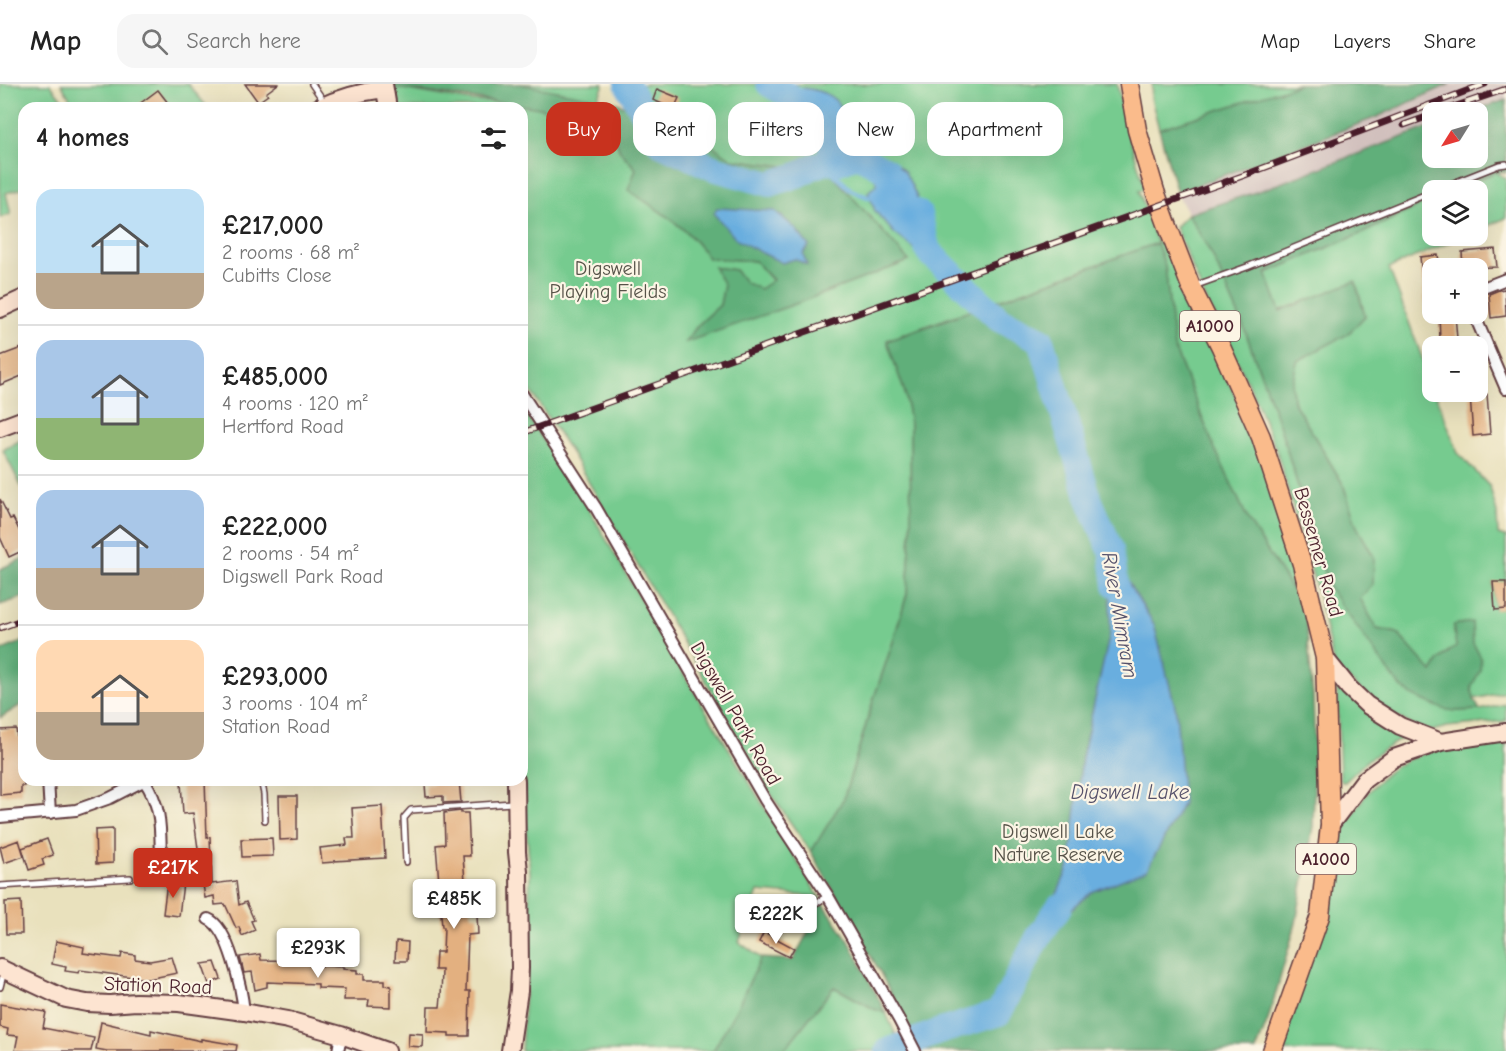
<!DOCTYPE html>
<meta charset="utf-8">
<style>
body{margin:0;font-family:"Comic Neue",sans-serif;background:#f6f6f6;color:#222;height:100vh;display:flex;flex-direction:column;font-size:22px;white-space:nowrap}
*{box-sizing:border-box;margin:0}
p{font-size:20px;color:#767676}
.icon{flex:none;width:33px;height:33px;fill:none;stroke:currentColor;stroke-width:2;stroke-linecap:round;stroke-linejoin:round}
.map{position:relative;flex:1;overflow:hidden}
.panel{position:absolute;left:18px;top:18px;width:510px;height:684px;display:flex;flex-direction:column;background:#fff;border-radius:18px;box-shadow:0 6px 24px #0002}
.panel>*{flex:none}
.top-card{position:absolute;left:546px;top:18px;width:570px;height:54px;display:flex;gap:12px}
.needle{width:39px;rotate:233deg}
.buttons{position:absolute;left:1422px;top:18px;display:grid;gap:12px}
.buttons a{display:grid;place-items:center;width:66px;height:66px;border-radius:12px;background:#fff;box-shadow:0 6px 24px #0002;font-size:30px}
.price{position:absolute;translate:-50% -51px;padding:0 14px;border-radius:6px;background:#fff;color:#222;font-size:20px;line-height:39px;filter:drop-shadow(0 2px 3px #0008)}
.price::after{content:'';position:absolute;left:50%;top:36px;width:18px;height:14px;margin-left:-9px;background:inherit;clip-path:polygon(0 0,100% 0,50% 100%)}
.price.selected{background:#c8321e;color:#fff}
ul{padding:0;list-style:none}
li{display:flex;align-items:center;gap:18px;height:150px;padding:0 18px}
li+li{border-top:2px solid #e0e0e0}
li span{display:grid;place-items:center;flex:none;width:168px;height:120px;border-radius:18px;color:#555}
li>.icon{margin-inline-start:auto}
span .icon{width:72px;height:72px;fill:#fffc;stroke-width:1}
li b{font-size:26px}
h2{display:flex;justify-content:space-between;align-items:center;height:72px;padding:0 18px;font-size:26px}
.tag{padding:0 21px;border-radius:18px;background:#fff;box-shadow:0 6px 24px #0002;font-size:21px;line-height:54px}
.tag.selected{background:#c8321e;color:#fff}
header{display:flex;align-items:center;gap:36px;box-sizing:border-box;height:84px;padding:0 30px;background:#fff;border-bottom:2px solid #e0e0e0}
header strong{font-size:28px}
nav{display:flex;gap:33px;margin-inline-start:auto;font-size:21px}
.search{width:420px;height:54px;background:#f6f6f6;display:flex;align-items:center;gap:15px;box-sizing:border-box;padding:0 21px;border-radius:18px;color:#767676;font-size:22px}
.map>svg:first-child{display:block}
.industrial{fill:#d1c0bd}
.green{fill:#76cb8f;stroke:#60755d;stroke-width:1.5}
.forest{fill:#60af7a;stroke:#556752;stroke-width:1.5}
.water{fill:#69aedf;stroke:#5a6685;stroke-width:1.5}
.lines{fill:none;stroke-linecap:round;stroke-linejoin:round}
.stream{stroke:#69aedf;stroke-width:4.5}
.river{stroke:#69aedf;stroke-width:26}
.building{fill:#e3b080}
.lane-casing{stroke:#623c41;stroke-width:8}
.street-casing{stroke:#623c41;stroke-width:14}
.secondary-casing{stroke:#623c41;stroke-width:20}
.primary-casing{stroke:#623c41;stroke-width:21}
.lane{stroke:#fff;stroke-width:5}
.street{stroke:#fff;stroke-width:10}
.secondary{stroke:#fde4d1;stroke-width:16}
.primary{stroke:#fabb8b;stroke-width:18}
.rail-casing{stroke:#4a1f2b;stroke-width:7}
.rail{stroke:#fcf5e5;stroke-width:4.5;stroke-dasharray:14;stroke-linecap:butt}
.labels{text-anchor:middle;stroke-width:4.5;stroke-linejoin:round;paint-order:stroke}
.shield{fill:#fcf5e5;stroke:#7f5f63;stroke-width:1.5}
.shield-label{font-size:18px;font-weight:bold;fill:#4a1f2b}
.park-label{font-size:20px;fill:#575349;stroke:#fcf5e5}
.street-label{font-size:20px;fill:#4a1f2b;stroke:#fcf5e5}
.water-label{font-size:21px;font-style:italic;fill:#55516a;stroke:#fcf5e5}
</style>
<header>
<strong>Map</strong>
<div class="search"><svg class="icon" aria-label="search" viewBox="0 0 24 24"><circle cx="10" cy="10" r="6"/><path d="M15 15l6 6"/></svg>Search here</div>
<nav><a>Map</a><a>Layers</a><a>Share</a></nav>
</header>
<div class="map">
<svg width="1506" height="967" viewBox="0 0 1506 967">
<rect width="100%" height="100%" fill="#fcf5e5"/>
<filter id="ink" filterUnits="userSpaceOnUse"><feTurbulence type="fractalNoise" baseFrequency=".0167" numOctaves="2"/><feDisplacementMap in="SourceGraphic" scale="12" xChannelSelector="R" yChannelSelector="G"/><feConvolveMatrix kernelMatrix="1 2 1 2 8 2 1 2 1" color-interpolation-filters="sRGB"/></filter>
<filter id="wash" filterUnits="userSpaceOnUse"><feTurbulence type="fractalNoise" baseFrequency=".008" numOctaves="4" result="noise"/><feDisplacementMap in="SourceGraphic" scale="24" xChannelSelector="R" yChannelSelector="G"/><feGaussianBlur stdDeviation="1.35" result="paint"/><feColorMatrix in="noise" values="0 0 0 0 0 0 0 0 0 0 0 0 0 0 0 0 0 1.4 0 .05"/><feComposite in="paint" operator="in"/></filter>
<g filter="url(#wash)">
<rect width="100%" height="100%" fill="#e9e1bd"/>
<path class="industrial" d="M1450 0H1506V16L1470 28H1432V42L1262 106 1188 130 1177 109 1377 33Z"/>
<path class="green" d="M0 0H50L61 14 62 24H24V104L6 109 11 130 0 134Z
M61 0H188L208 24H71L69 13Z
M517 0H604L596 20Z
M630 0H1117L1127 45 1145 104 1139 107 1157 158 1165 154 1180 197 1197 236 1239 319 1280 423 1305 526 1249 438 1214 363 1174 263 1165 182 1157 159 887 256 905 309 910 340 911 449 907 510 893 558 874 614 845 710 920 967 880 888 811 768 768 706 696 580 572 370 522 294V24H396L391 3 472 17 517 19 540 24 583 36 616 56 620 67 636 85 629 106C655 124 692 146 708 174L755 177 773 197 760 205 746 199 735 186 714 183 724 201 720 221 697 242 687 257 798 219 909 177 770 97 662 57Z
M1152 0H1300L1159 45 1151 14Z
M1495 88 1506 94V134L1478 146V106H1454Z
M1432 116V152H1465L1389 184 1432 301V308H1435L1458 369 1490 403 1497 429 1498 451 1506 453V498L1493 499 1495 525H1506V608L1474 615 1471 602C1482 582 1484 580 1473 559 1450 563 1443 568 1432 589L1397 549 1377 545 1360 514 1374 473 1357 443 1343 400 1293 317 1292 300 1297 277 1348 250 1365 232 1356 198 1279 227 1266 189 1365 148Z
M1188 130 1212 171 1243 241 1280 343 1329 504 1453 627 1480 626 1506 620V637L1447 643 1432 647 1414 642 1382 625 1334 582 1318 510 1277 368 1253 310 1222 245 1207 218 1175 143Z
M522 324 590 427 683 589 819 813 758 808 739 858 761 874 737 924 713 967H521L526 893 530 789 522 690Z
M24 354V408L3 366Z
M1340 604 1406 652 1369 675 1345 698H1342L1340 694 1337 605Z
M1506 651V967H1274L1336 759C1355 724 1379 683 1420 671 1448 662 1478 658 1506 651Z
M834 903 874 925 886 929 898 956 876 967H783Z"/>
<path class="forest" d="M390 0H520L614 18 687 44 732 75 830 88 909 177 798 219 686 258 697 242 720 221 724 201 714 183 735 186 746 199 760 205 773 196 755 177 708 174C692 146 655 124 628 106L636 85 620 67 616 56 583 36 540 24 391 3Z
M1300 0H1450L1377 33 1177 109 1159 45Z
M1506 16V88H1495L1447 106H1432V114L1365 148 1266 189 1280 227 1355 197 1365 232 1348 250 1297 277 1292 300 1293 317 1343 400 1357 443 1374 473 1373 500 1360 514 1377 545 1397 549 1432 588 1439 576 1456 562 1453 541 1472 538 1473 559 1481 574 1480 587 1471 603 1474 615 1480 626 1455 627 1443 625 1413 612 1401 603 1389 588 1329 504 1280 343 1243 241 1212 171 1188 130 1262 106 1432 42V74H1478V28H1469Z
M1157 159 1165 182 1174 263 1214 363 1249 438 1305 526 1313 613 1315 676 1313 743 1296 839 1268 936 1256 967H920L880 888 811 768 844 714 874 614 893 558 907 510 911 449 910 340 905 309 887 257Z
M24 474V513L0 521V485Z
M24 557V619L0 634V567Z
M819 813 849 857 886 929 874 925 834 903 783 967H713L737 924 761 874 793 876 808 848Z"/>
<path class="water" d="M804 4C818 6 840 11 841 29 842 35 840 42 840 48L834 50 831 43 782 15 785 11Z
M863 68H871L889 74 905 88 916 111 931 155 927 162 916 166 894 149 875 127 868 108 877 100C873 86 866 79 856 71Z
M717 124 775 127 795 144 809 162 803 170 807 181 795 175 782 179 737 156 714 130Z
M1111 466 1132 505 1154 540 1176 626 1183 719 1147 786 1092 808 1039 852 1069 782 1082 673 1110 549Z"/>
<g class="lines">
<path class="stream" d="M829 77 828 84 851 106 870 114"/>
<path class="river" d="M627 0 660 59 713 84 770 100 800 90 812 83 829 77 837 79 857 71 886 86
M769 0 832 37 834 50 829 77
M917 128 919 130 928 167 999 235 1041 256 1089 415 1111 466 1116 501
M888 967 938 948 999 929 1039 852 1059 823"/>
</g>
<g id="blocks">
<path class="building" d="M245 0H278L266 9 268 11 258 18Z
M657 5 679 14 674 25 653 16Z
M158 6 172 24H134Z
M1495 165 1497 183 1463 184 1462 168Z
M1438 171 1440 184H1432V219H1425L1420 173Z
M1505 205 1506 232 1491 234 1489 210 1499 206Z
M1439 230H1455L1457 255 1440 256Z
M24 263V291L0 301V272Z
M1487 310 1490 350 1473 352 1470 312Z
M0 415 10 435 13 434 24 456V466L9 473 0 453Z
M1493 498H1506V525L1495 526Z
M16 645 17 653 21 652 24 680V702H21V709L0 711V646Z
M205 696 207 754 210 753 212 800 236 797 239 821 246 818 254 836 251 837 255 846 242 852 239 843 236 844 225 820 215 821 214 812 205 814 193 729 183 730 181 698Z
M434 696H459L461 718 443 719V712L426 713 425 700H434Z
M279 712H297V755L280 756Z
M382 722 385 774 334 777V778L322 779 320 764 347 761 346 754H354L352 724Z
M461 727V729H468L470 772H463L466 809H470L471 831H477L478 850 468 851 466 907H470L469 952H449V949L427 948 428 923H440L441 913 442 886H435L436 868H443L444 843H442L441 830H439L438 811H440L436 761 445 760 444 729Z
M113 745V779L96 780 95 746Z
M272 754 273 772 242 773 241 755Z
M47 755 53 771 42 775 44 781 29 786 22 764Z
M19 756 24 772 4 779 0 763Z
M169 797 183 799 179 832 163 830 166 806H169Z
M21 817 22 850H6L5 818Z
M764 848 794 864 789 873 759 858Z
M56 857 84 863 83 869 121 874 122 869 135 871V875L150 877 172 873 177 889 148 895 80 886 79 889 65 887 66 883 52 880Z
M396 857 408 858 407 877H395Z
M260 870 261 876 311 877V881L343 883V885L357 886V890H364V896H385V901L391 902V923L368 922 369 916H344L345 905 318 904V900L267 898V903L255 906 252 888 244 889 240 873Z
M215 878 221 895 209 900 202 880Z
M0 920 46 928 43 944 94 954 91 967H15L18 952 7 951 8 945 0 943Z
M101 938 151 950V946L201 957V955L237 961 236 967H107L96 965Z
M409 949 423 950 422 963 408 962Z"/>
</g>
</g>
<g filter="url(#ink)">
<use href="#blocks" fill-opacity="0" stroke="#623c41" stroke-width="1.5"/>
<g class="lines">
<g class="lane-casing">
<path id="lane" d="M312 0 325 19
M1436 106 1499 81 1506 80
M1194 202 1247 183 1432 108
M261 696 264 710 265 736
M406 778 404 734 411 726 512 719
M0 802 130 794
M777 847 789 835 828 812
M0 903 4 887"/>
</g>
<g class="street-casing">
<path id="street" d="M1478 206 1506 195
M1474 230 1506 305
M522 310 596 424 765 716 828 812 899 936 915 967
M48 696 50 729
M144 696C163 725 160 746 161 779
M0 733 76 726 110 714 145 696
M208 835C229 843 242 907 244 928
M338 967 341 951"/>
</g>
<g class="secondary-casing">
<path id="secondary" d="M384 0 388 24
M318 24C339 14 360 8 384 5
M0 225 24 214
M0 344 24 335
M1325 574 1349 604 1367 621 1400 642 1441 658 1506 648
M1330 741 1364 696 1394 674 1441 658
M0 884 66 915 87 919 110 920 136 918 179 919 244 928 288 936 341 951 387 967
M510 967 519 907 520 884 519 787 517 768 516 696"/>
</g>
<g class="primary-casing">
<path id="primary" d="M1129 0 1137 46 1155 107 1174 159 1191 203 1221 263 1261 353 1302 480 1325 574 1330 741 1320 832 1272 967"/>
</g>
<use href="#lane" class="lane"/>
<use href="#street" class="street"/>
<use href="#secondary" class="secondary"/>
<use href="#primary" class="primary"/>
<g class="rail-casing">
<path id="rail" d="M1439 28 1506 5
M1404 41 1432 31
M522 349 1245 91 1485 0
M0 544 24 535"/>
</g>
<use href="#rail" class="rail"/>
</g>
</g>
<g class="labels">
<g class="shield">
<rect x="1180" y="227" width="60" height="30" rx="4.5"/>
<rect x="1296" y="760" width="60" height="30" rx="4.5"/>
</g>
<g class="shield-label">
<text x="1210" y="248">A1000</text>
<text x="1326" y="781">A1000</text>
</g>
<g class="park-label">
<text x="608" y="191">Digswell<tspan x="608" dy="23">Playing Fields</tspan></text>
<text x="1058" y="754">Digswell Lake<tspan x="1058" dy="23">Nature Reserve</tspan></text>
</g>
<g class="street-label">
<text transform="translate(1319 468) rotate(74)" y="7">Bessemer Road</text>
<text transform="translate(736 629) rotate(60)" y="7">Digswell Park Road</text>
<text transform="translate(158 901) rotate(2)" y="7">Station Road</text>
</g>
<g class="water-label">
<text transform="translate(1120 531) rotate(80)" y="7">River Mimram</text>
<text x="1130" y="715">Digswell Lake</text>
</g>
</g>
</svg>
<div class="buttons">
<a><svg class="needle" viewBox="-14 -14 28 28"><path d="M0-13l5 13h-10z" fill="#e53935"/><path d="M0 13l5-13h-10z" fill="#767676"/></svg></a>
<a><svg class="icon" aria-label="layers" viewBox="0 0 24 24"><path d="M12 4l9 5-9 5-9-5zM3 14l9 5 9-5"/></svg></a>
<a>+</a>
<a>−</a>
</div>
<b class="price selected" style="left:173px;top:815px">£217K</b>
<b class="price" style="left:454px;top:846px">£485K</b>
<b class="price" style="left:776px;top:861px">£222K</b>
<b class="price" style="left:318px;top:895px">£293K</b>
<div class="top-card">
<a class="tag selected">Buy</a>
<a class="tag">Rent</a>
<a class="tag">Filters</a>
<a class="tag">New</a>
<a class="tag">Apartment</a>
</div>
<section class="panel">
<h2>4 homes<svg class="icon" aria-label="filters" viewBox="0 0 24 24"><path d="M4 7h16M4 17h16"/><circle cx="9" cy="7" r="2"/><circle cx="15" cy="17" r="2"/></svg></h2>
<ul>
<li><span style="background:linear-gradient(#bfe0f5 70%,#b9a48a 0)"><svg class="icon" aria-label="home" viewBox="0 0 24 24"><path d="M3 11l9-7 9 7M6 9v11h12V9"/></svg></span><div><b>£217,000</b><p>2 rooms · 68 m²</p><p>Cubitts Close</p></div></li>
<li><span style="background:linear-gradient(#a9c7e8 65%,#8fb573 0)"><svg class="icon" aria-label="home" viewBox="0 0 24 24"><path d="M3 11l9-7 9 7M6 9v11h12V9"/></svg></span><div><b>£485,000</b><p>4 rooms · 120 m²</p><p>Hertford Road</p></div></li>
<li><span style="background:linear-gradient(#a9c7e8 65%,#b9a48a 0)"><svg class="icon" aria-label="home" viewBox="0 0 24 24"><path d="M3 11l9-7 9 7M6 9v11h12V9"/></svg></span><div><b>£222,000</b><p>2 rooms · 54 m²</p><p>Digswell Park Road</p></div></li>
<li><span style="background:linear-gradient(#ffd9b3 60%,#b9a48a 0)"><svg class="icon" aria-label="home" viewBox="0 0 24 24"><path d="M3 11l9-7 9 7M6 9v11h12V9"/></svg></span><div><b>£293,000</b><p>3 rooms · 104 m²</p><p>Station Road</p></div></li>
</ul>
</section>
</div>
